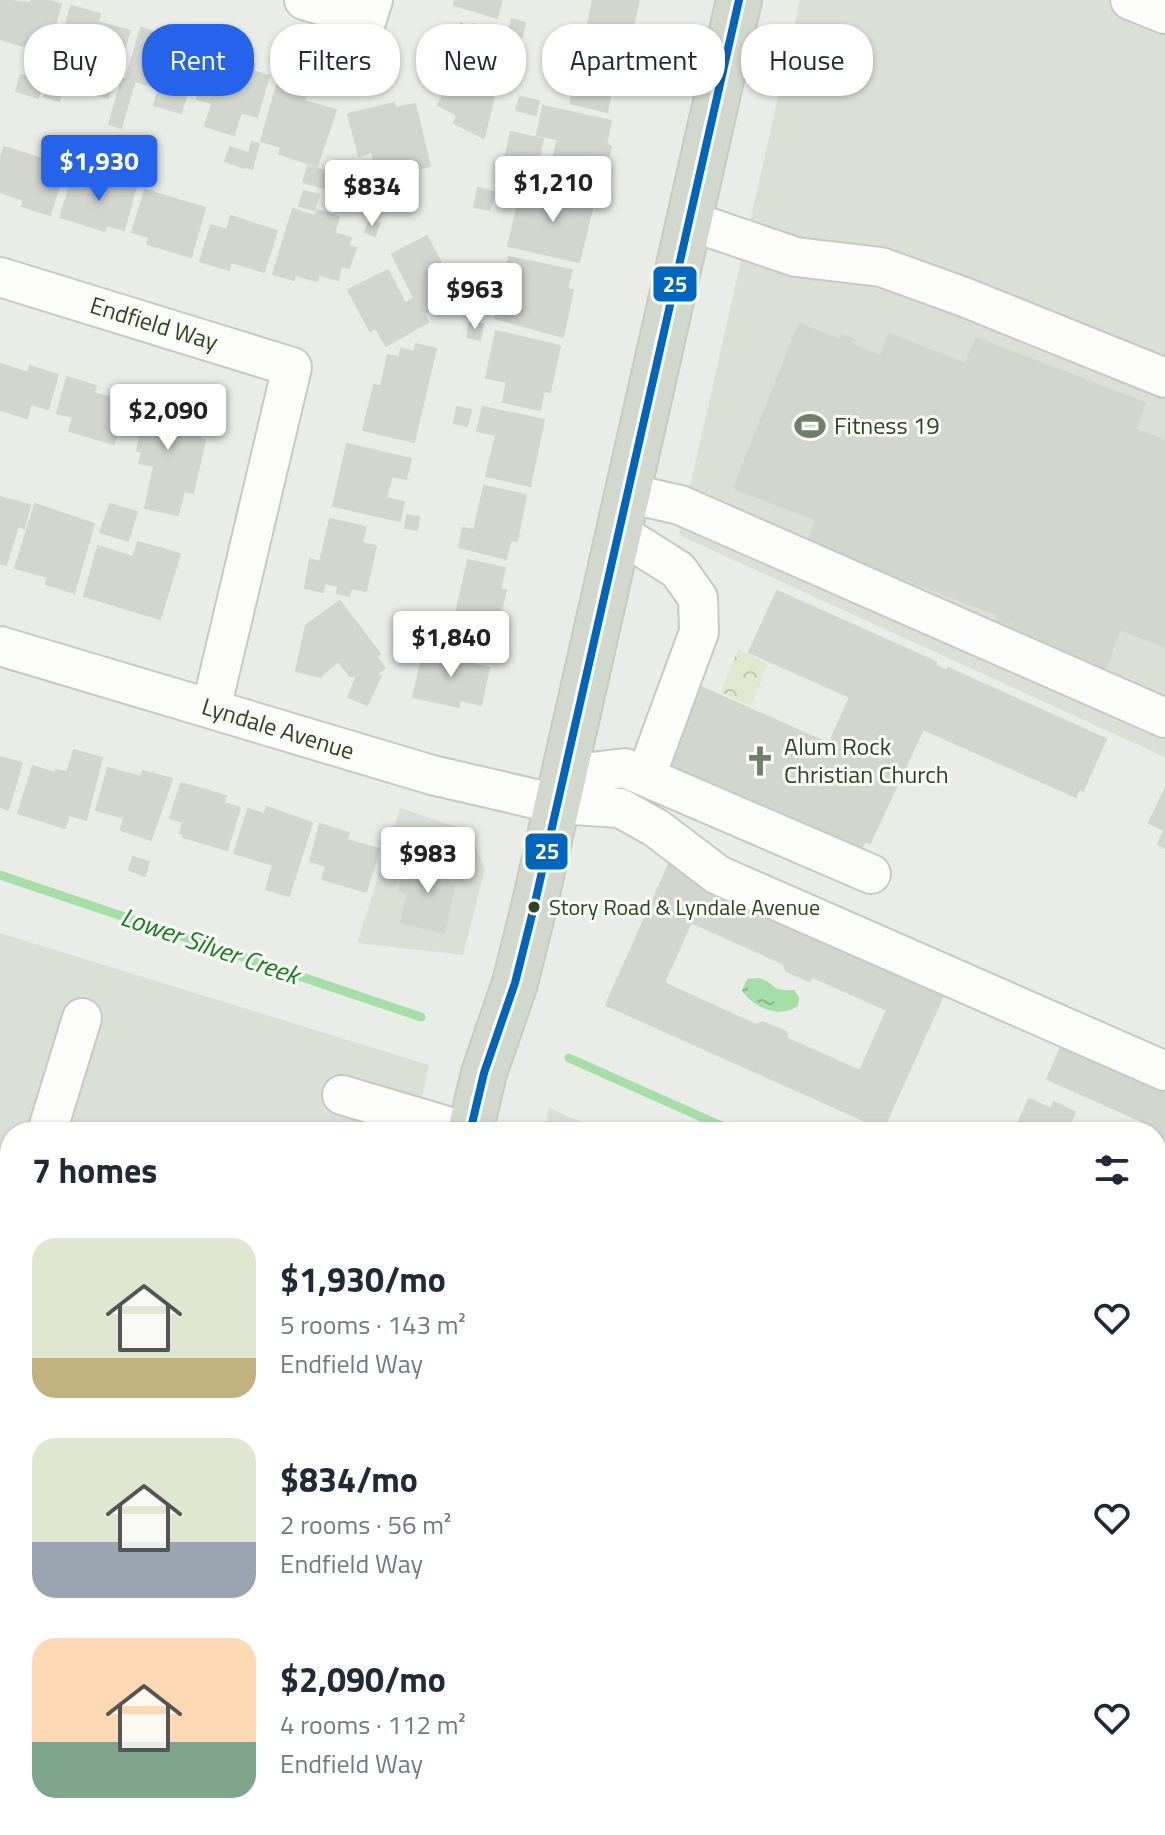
<!DOCTYPE html>
<meta charset="utf-8">
<style>
body{margin:0;font-family:"Titillium Web",sans-serif;background:#f2f2f3;color:#1f2937;height:100vh;display:flex;flex-direction:column;font-size:30px;white-space:nowrap}
*{box-sizing:border-box;margin:0}
p{font-size:26px;color:#747a83}
.icon{flex:none;width:44px;height:44px;fill:none;stroke:currentColor;stroke-width:2;stroke-linecap:round;stroke-linejoin:round}
.map{position:relative;flex:1;overflow:hidden}
.drawer{position:absolute;left:0px;top:1122px;width:1166px;height:714px;display:flex;flex-direction:column;background:#fff;border-radius:32px 32px 0 0;box-shadow:0 2px 6px #0004}
.drawer>*{flex:none}
.top-card{position:absolute;left:24px;top:24px;width:1118px;height:72px;display:flex;gap:16px}
.price{position:absolute;translate:-50% -68px;padding:0 18px;border-radius:8px;background:#fff;color:#222;font-size:26px;line-height:52px;filter:drop-shadow(0 2px 4px #0008)}
.price::after{content:'';position:absolute;left:50%;top:48px;width:24px;height:18px;margin-left:-12px;background:inherit;clip-path:polygon(0 0,100% 0,50% 100%)}
.price.on{background:#2563eb;color:#fff}
ul{padding:0;list-style:none}
li{display:flex;align-items:center;gap:24px;height:200px;padding:0 32px}
li span{display:grid;place-items:center;flex:none;width:224px;height:160px;border-radius:24px;color:#555}
li>.icon{margin-inline-start:auto}
span .icon{width:96px;height:96px;fill:#fffc;stroke-width:1}
li b{font-size:34px}
h2{display:flex;justify-content:space-between;align-items:center;height:96px;padding:0 32px;font-size:34px}
.chip{padding:0 28px;border-radius:32px;background:#fff;box-shadow:0 2px 6px #0004;font-size:28px;line-height:72px}
.chip.on{background:#2563eb;color:#fff}
.map>svg:first-child{display:block}
.built{fill:#dae0d5}
.park{fill:url(#park-crowns)}
.water{fill:url(#water-ripples)}
.lines{fill:none;stroke-linecap:round;stroke-linejoin:round}
.stream{stroke:#a5dfa7;stroke-width:9}
.building{fill:#d3d6cf;stroke:#d3d6cf;stroke-width:2;fill-rule:evenodd}
.minor-casing{stroke:#c7cac4;stroke-width:42}
.major-casing{stroke:#c6ccc2;stroke-width:48}
.minor{stroke:#fcfcfb;stroke-width:38}
.major{stroke:#d2d8ce;stroke-width:44}
.bus-1-casing{stroke:#f9fbf6;stroke-width:14}
.bus-1{stroke:#0065bd;stroke-width:8}
.bus-dot{fill:#2f4422;stroke:#f9fbf6;stroke-width:3}
.labels{text-anchor:middle;stroke-width:6;stroke-linejoin:round;paint-order:stroke}
.bus-label{font-size:22px;fill:#2f4422;stroke:#f9fbf6;text-anchor:start}
.street-label{font-size:24px;fill:#2f4422;stroke:#f9fbf6}
.poi-label{font-size:24px;fill:#2f4422;stroke:#f9fbf6;text-anchor:start}
.water-label{font-size:26px;font-style:italic;fill:#15811a;stroke:#f9fbf6}
.line-badge{stroke:#f9fbf6;stroke-width:3}
.badge-label{font-size:22px;text-anchor:middle;font-weight:bold;fill:#fff}
</style>
<div class="map">
<svg width="1165" height="1835" viewBox="0 0 1165 1835">
<defs>
<pattern id="park-crowns" width="20" height="18" patternUnits="userSpaceOnUse" patternTransform="scale(2)"><rect width="20" height="18" fill="#e2e7cf"/><path d="M2 6a3 3 0 1 1 6 0M12 15a3 3 0 1 1 6 0" fill="none" stroke="#c2c7b1"/></pattern>
<pattern id="water-ripples" width="26" height="14" patternUnits="userSpaceOnUse" patternTransform="scale(2)"><rect width="26" height="14" fill="#a5dfa7"/><path d="M2 4q2-2 4 0t4 0M15 11q2-2 4 0t4 0" fill="none" stroke="#87b688"/></pattern>
</defs>
<rect width="100%" height="100%" fill="#eaede7"/>
<path class="built" d="M800 0H1165V757L679 535Z
M400 808 469 831 485 869 463 955 357 943Z
M0 933 429 1065 415 1132H10V1826H266L264 1835H0Z
M549 1108 605 1132H544Z
M387 1826H789L787 1835H385Z"/>
<path class="park" d="M738 649 768 664 751 706 721 692Z"/>
<path class="water" d="M758 978C776 982 770 992 794 990L799 997 798 1006C780 1019 754 1008 742 991L747 979Z"/>
<g class="lines">
<path class="stream" d="M0 875 421 1017
M569 1058 735 1132
M1156 1307 1165 1312"/>
</g>
<path class="building" d="M0 0 31 3 32 0H46L61 4 47 53 0 39Z
M455 0H502L497 18 454 5Z
M593 0H639L630 39 587 29Z
M71 6 100 14 98 22 130 31 108 98 64 85 76 48 60 44Z
M512 19 525 23 522 37 508 33Z
M461 23 470 28 473 24 505 33 490 66 500 71 484 138 454 123 457 115 438 105 445 91 436 87 445 69 439 66Z
M141 28 202 47 181 113 154 105 159 88 126 78Z
M584 38 628 48 618 93 611 92 607 112 570 103Z
M211 51 255 64 253 71 269 76 257 117 241 112 234 135 205 126 216 90 200 85Z
M21 75 43 82 38 98 16 91Z
M122 79 134 83 121 128 109 124Z
M47 81 63 85 59 101 44 96Z
M277 85 306 94 304 101 336 110 317 166 279 154 281 147 261 141Z
M201 89 213 93 211 103 197 99Z
M520 97 539 101 536 115 516 110Z
M394 103 395 108 415 104 430 166 378 178 372 152 359 156 348 114Z
M543 106 611 121 606 145 611 146 609 157 604 156 597 187 550 177 557 141 561 140 537 135Z
M511 132 543 139 535 175 503 167Z
M252 142 259 144 252 169 245 167Z
M4 147 49 161 45 175 61 180 50 215 22 206 24 200 0 192V161Z
M230 147 248 153 244 168 225 161Z
M308 166 328 172 324 188 303 182Z
M91 174 136 187 124 230 106 225 105 231 60 217 71 182 87 187Z
M332 176 344 180 340 194 328 191Z
M551 187 595 197 579 262 508 246 520 195 548 202Z
M478 188 494 192 490 210 474 207Z
M145 190 205 208 191 257 147 244 149 237 132 232Z
M304 191 319 195 314 210 299 206Z
M293 209 315 216 317 210 339 217 334 233 351 238 348 246 356 248 349 268 341 266 338 280 319 275 317 281 295 275 294 280 273 274Z
M231 216 277 231 264 272 231 262 229 270 200 261 211 225 227 230Z
M370 220 379 224 375 236 365 232Z
M427 236 458 296 424 313 428 322 386 346 376 328 370 331 348 290 388 270 405 303 414 298 392 254Z
M509 257 572 270 567 289 573 290 563 337 495 318Z
M470 322 483 324 480 340 467 337Z
M799 324 840 340 842 335 855 340 853 345 880 356 816 520 734 488Z
M496 331 560 346 550 392 544 391 540 410 503 402 507 382 486 378Z
M889 334 966 364 976 338 1145 403 1135 429 1165 441V647L1120 629 1104 671 1009 634 1014 621 1011 620 1008 629 995 624 998 615 808 541Z
M416 344 436 349 414 442 363 430 374 385 381 386 388 355 399 357 401 349 414 352Z
M0 364 28 373 30 366 58 375 48 409 31 404 27 418 0 410Z
M67 377 96 386 94 393 126 402 114 444 69 431 73 417 57 413Z
M137 398 170 405 169 411 204 419 200 439 205 440 193 493 184 491 178 515 145 508 154 466 139 463 142 452 137 451 140 437 129 434Z
M457 407 471 410 467 426 454 423Z
M483 407 544 420 530 486 486 476 496 435 477 431Z
M347 444 411 459 406 479 392 476 386 498 404 502 400 521 333 506Z
M484 486 526 495 517 541 511 540 506 559 459 547 463 528 474 530Z
M0 497 30 505 24 528 18 526 6 565 0 563Z
M35 504 94 524 74 593 46 584 48 577 15 568Z
M110 504 137 512 128 541 100 532Z
M407 515 419 517 417 530 405 528Z
M330 519 366 527 362 543 376 546 366 591 351 588 349 596 337 593 338 586 325 583 323 592 305 588 310 559 320 562Z
M138 542 180 554 160 619 84 596 98 546 133 557Z
M468 560 505 568 500 589 506 590 495 635 453 626Z
M777 591 936 662 935 665 947 671 948 668 1106 739 1083 791 1079 789 1076 797 923 729 870 843 865 841 857 858 663 771 701 687 829 744 850 697 749 652Z
M340 601 380 654 377 657 385 668 376 674 381 676 367 705 348 697 357 676H350L338 661 320 677 296 671 306 625Z
M444 647 467 652 464 662 489 668 481 705 460 700 459 707 413 697 423 654 441 658Z
M74 750 102 758 86 820 69 815 65 828 18 813 33 766 55 773 56 770 67 772Z
M0 757 22 763 8 810 0 807Z
M108 768 141 777 143 771 172 779 151 840 121 830 124 818 96 810Z
M181 783 226 796 224 803 240 808 227 850 183 837V834L180 833 183 822 170 818Z
M1165 789V848L1158 844 1164 830 1149 823Z
M267 807 312 823 289 896 266 889 273 865 234 853 248 809 264 814Z
M320 824 349 833 347 840 379 849 366 892 322 879 326 866 310 861Z
M133 857 149 862 145 876 129 870Z
M415 857 452 865 448 885 454 887 444 932 401 923 408 893 399 891 402 878 411 880Z
M669 864 946 989 883 1129 606 1005ZM691 922 784 964 786 971 809 981 813 977 887 1010 860 1071 788 1039 786 1032 763 1022 756 1025 664 983Z
M1064 1040 1165 1085V1138L1156 1134 1155 1127 1047 1079Z
M1029 1099 1051 1109 1054 1102 1075 1112 1066 1132H1014Z
M0 1161 10 1164 0 1201Z
M1156 1187 1165 1191V1245L1156 1241Z
M1156 1401 1165 1405V1487L1162 1495 1165 1496V1505L1156 1526Z
M1156 1730 1165 1733V1769L1156 1765Z
M1156 1785 1165 1787V1835H1135L1129 1833 1130 1826H1156Z
M24 1826H130L127 1835H21Z
M554 1826H587L586 1833Z
M842 1826H878L876 1835H840Z
M892 1826H952L950 1835H890Z
M1092 1826H1123L1127 1830 1125 1835H1111Z"/>
<g class="lines">
<g class="minor-casing">
<path id="minor" d="M304 0 367 19 373 0
M1130 0 1165 14
M690 221 796 257 881 267 964 297 1165 378
M0 277 292 367 211 709
M627 493 680 505 1165 718
M618 532 678 570 698 598 699 632 646 776
M0 646 432 775 557 804 620 808 656 828 718 875 1165 1071
M557 804 591 772 625 768 871 874
M342 1095 467 1132
M47 1132 82 1018
M0 1278 10 1257
M0 1386 10 1389
M1156 1688 1165 1692
M0 1788 10 1757
M426 1826 463 1835
M611 1835 613 1826
M727 1835 729 1826
M814 1835 816 1826"/>
</g>
<g class="major-casing">
<path id="major" d="M470 1132 484 1073 515 983 534 907 739 0
M314 1835 316 1826"/>
</g>
<use href="#minor" class="minor"/>
<use href="#major" class="major"/>
<g class="bus-1-casing">
<path id="bus-1" d="M470 1132 484 1073 515 983 534 907 739 0"/>
</g>
<use href="#bus-1" class="bus-1"/>
</g>
<defs>
<g id="stadium-bare" transform="scale(2.4)"><path d="M0-5a6.5 5 0 1 0 0 10a6.5 5 0 1 0 0-10ZM-3.5-1.8h7v3.6h-7Z" fill="#707f67" stroke="#f9fbf6" stroke-width="2.5" paint-order="stroke"/></g>
<g id="church-bare" transform="scale(2.4)"><path d="M-1.2-6h2.4v3.5h3.3v2.4h-3.3V6h-2.4V-.1h-3.3v-2.4h3.3Z" fill="#707f67" stroke="#f9fbf6" stroke-width="2.5" paint-order="stroke"/></g>
</defs>
<g fill-rule="evenodd">
<use href="#stadium-bare" x="810" y="426"/>
<use href="#church-bare" x="760" y="761"/>
</g>
<circle class="bus-dot" cx="534" cy="907" r="7"/>
<g class="labels">
<g class="bus-label">
<text x="549" y="915">Story Road &amp; Lyndale Avenue</text>
</g>
<g class="street-label">
<text transform="translate(154 324) rotate(17)" y="8">Endfield Way</text>
<text transform="translate(278 729) rotate(17)" y="8">Lyndale Avenue</text>
</g>
<g class="poi-label">
<text x="834" y="434">Fitness 19</text>
<text x="784" y="755">Alum Rock<tspan x="784" dy="28">Christian Church</tspan></text>
</g>
<g class="water-label">
<text transform="translate(210 946) rotate(19)" y="9">Lower Silver Creek</text>
</g>
</g>
<g class="line-badge">
<rect x="652" y="265" width="46" height="38" rx="8" fill="#0065bd"/>
<rect x="524" y="832" width="45" height="39" rx="8" fill="#0065bd"/>
</g>
<g class="badge-label">
<text x="675" y="292">25</text>
<text x="547" y="859">25</text>
</g>
</svg>
<b class="price on" style="left:99px;top:203px">$1,930</b>
<b class="price" style="left:553px;top:224px">$1,210</b>
<b class="price" style="left:372px;top:228px">$834</b>
<b class="price" style="left:475px;top:331px">$963</b>
<b class="price" style="left:168px;top:452px">$2,090</b>
<b class="price" style="left:451px;top:679px">$1,840</b>
<b class="price" style="left:428px;top:895px">$983</b>
<div class="top-card">
<a class="chip">Buy</a>
<a class="chip on">Rent</a>
<a class="chip">Filters</a>
<a class="chip">New</a>
<a class="chip">Apartment</a>
<a class="chip">House</a>
</div>
<section class="drawer">
<h2>7 homes<svg class="icon" aria-label="filters" viewBox="0 0 24 24"><path d="M4 7h16M4 17h16"/><circle cx="9" cy="7" r="2"/><circle cx="15" cy="17" r="2"/></svg></h2>
<ul>
<li><span style="background:linear-gradient(#dfe7d0 75%,#c2b280 0)"><svg class="icon" aria-label="home" viewBox="0 0 24 24"><path d="M3 11l9-7 9 7M6 9v11h12V9"/></svg></span><div><b>$1,930/mo</b><p>5 rooms · 143 m²</p><p>Endfield Way</p></div><svg class="icon" aria-label="heart" viewBox="0 0 24 24"><path d="M12 20l-8-8c-3-5 5-10 8-4 3-6 11-1 8 4z"/></svg></li>
<li><span style="background:linear-gradient(#dfe7d0 65%,#9aa5b1 0)"><svg class="icon" aria-label="home" viewBox="0 0 24 24"><path d="M3 11l9-7 9 7M6 9v11h12V9"/></svg></span><div><b>$834/mo</b><p>2 rooms · 56 m²</p><p>Endfield Way</p></div><svg class="icon" aria-label="heart" viewBox="0 0 24 24"><path d="M12 20l-8-8c-3-5 5-10 8-4 3-6 11-1 8 4z"/></svg></li>
<li><span style="background:linear-gradient(#ffd9b3 65%,#7fa58c 0)"><svg class="icon" aria-label="home" viewBox="0 0 24 24"><path d="M3 11l9-7 9 7M6 9v11h12V9"/></svg></span><div><b>$2,090/mo</b><p>4 rooms · 112 m²</p><p>Endfield Way</p></div><svg class="icon" aria-label="heart" viewBox="0 0 24 24"><path d="M12 20l-8-8c-3-5 5-10 8-4 3-6 11-1 8 4z"/></svg></li>
</ul>
</section>
</div>
